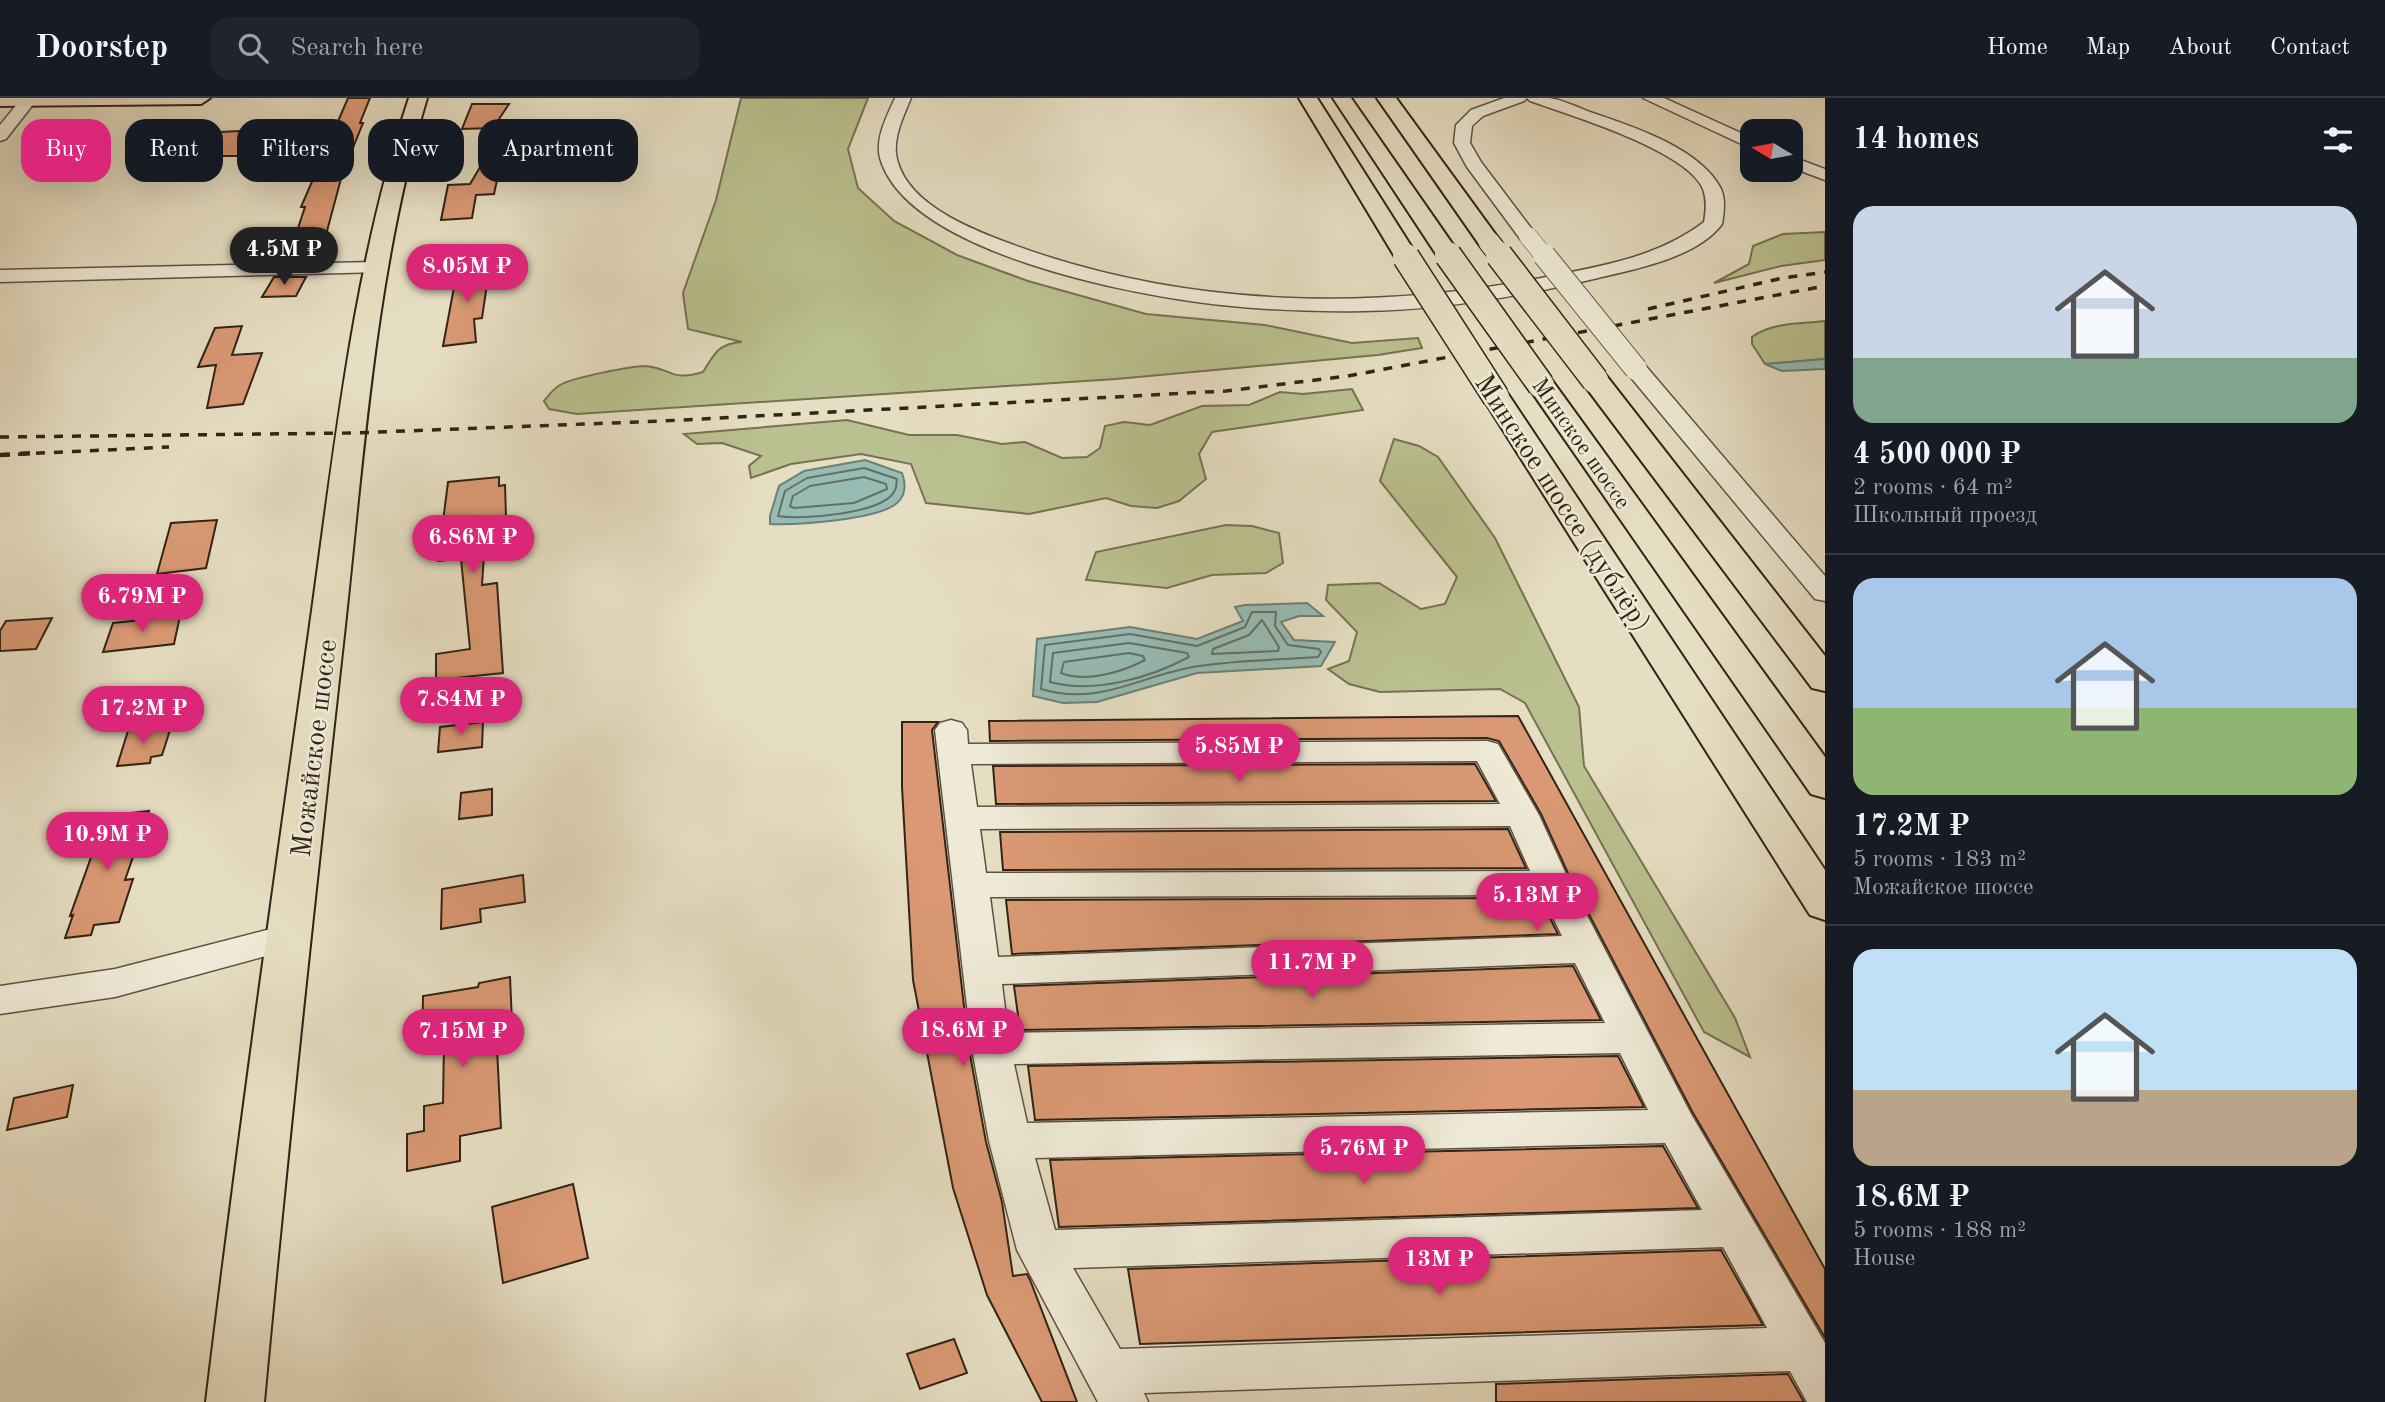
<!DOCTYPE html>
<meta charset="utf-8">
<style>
body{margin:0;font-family:"Old Standard TT",serif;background:#20242c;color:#f1f3f6;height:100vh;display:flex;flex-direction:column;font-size:26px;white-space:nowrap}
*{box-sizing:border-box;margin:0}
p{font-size:23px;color:#9ea1a6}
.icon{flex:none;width:38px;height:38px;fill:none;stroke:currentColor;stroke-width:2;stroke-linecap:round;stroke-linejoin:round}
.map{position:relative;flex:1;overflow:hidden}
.details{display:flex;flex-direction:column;background:#171b24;width:560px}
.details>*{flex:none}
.hud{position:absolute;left:21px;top:21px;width:665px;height:63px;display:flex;gap:14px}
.needle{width:46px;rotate:280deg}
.fabs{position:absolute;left:1740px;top:21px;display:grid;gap:14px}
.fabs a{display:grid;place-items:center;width:63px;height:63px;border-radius:14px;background:#171b24;box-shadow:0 7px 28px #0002;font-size:35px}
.price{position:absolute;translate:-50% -60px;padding:0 16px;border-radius:24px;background:#db2777;color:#fff;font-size:23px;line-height:46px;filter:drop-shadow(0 2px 4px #0008)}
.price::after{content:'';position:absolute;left:50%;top:42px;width:21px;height:16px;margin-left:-10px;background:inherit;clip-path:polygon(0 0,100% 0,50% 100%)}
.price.active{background:#222;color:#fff}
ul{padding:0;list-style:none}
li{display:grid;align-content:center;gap:14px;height:371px;padding:0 28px}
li+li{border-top:2px solid #363941}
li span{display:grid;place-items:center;height:217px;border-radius:21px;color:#555}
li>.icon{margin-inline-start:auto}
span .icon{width:126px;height:126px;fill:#fffc;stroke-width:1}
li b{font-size:30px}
h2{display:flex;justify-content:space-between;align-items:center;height:84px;padding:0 28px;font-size:30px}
.pill{padding:0 24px;border-radius:21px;background:#171b24;box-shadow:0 7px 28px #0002;font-size:24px;line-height:63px}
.pill.active{background:#db2777;color:#fff}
header{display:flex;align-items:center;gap:42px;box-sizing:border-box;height:98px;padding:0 35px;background:#171b24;border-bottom:2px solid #363941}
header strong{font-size:33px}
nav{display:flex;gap:38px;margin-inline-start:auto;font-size:24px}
.search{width:490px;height:63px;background:#20242c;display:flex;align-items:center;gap:18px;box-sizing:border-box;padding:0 24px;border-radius:21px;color:#9ea1a6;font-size:26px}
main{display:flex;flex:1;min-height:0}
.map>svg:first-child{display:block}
.green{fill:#bac08f;stroke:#767252;stroke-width:2}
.water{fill:#96bcb4;stroke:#6e7f75;stroke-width:2}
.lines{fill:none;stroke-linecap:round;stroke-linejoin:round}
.shore{stroke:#647065;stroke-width:2}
.building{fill:#da9974;stroke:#312316;stroke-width:2}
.minor-casing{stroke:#5e5241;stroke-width:3}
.major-casing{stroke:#312316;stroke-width:4}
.highway-casing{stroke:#312316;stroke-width:4}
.minor{fill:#efead7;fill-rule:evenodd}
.major{fill:#e6dec2;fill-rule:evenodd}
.highway{fill:#e6dec2;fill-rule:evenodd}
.rail-far1{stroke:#312316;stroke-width:3.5;stroke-dasharray:9 9;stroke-linecap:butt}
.rail{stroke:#312316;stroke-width:4.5;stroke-dasharray:10 10;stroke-linecap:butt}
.minor-bridge-far1-casing{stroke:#5e5241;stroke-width:19;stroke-linecap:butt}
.minor-bridge-casing{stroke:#5e5241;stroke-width:24;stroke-linecap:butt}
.major-bridge-casing{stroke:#312316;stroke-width:29;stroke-linecap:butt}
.highway-bridge-far1-casing{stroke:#312316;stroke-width:23;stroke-linecap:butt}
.highway-bridge-casing{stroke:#312316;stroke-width:29;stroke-linecap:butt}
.minor-bridge-far1{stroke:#efead7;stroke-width:18}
.minor-bridge{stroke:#efead7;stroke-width:22}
.major-bridge{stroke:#e6dec2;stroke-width:26}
.highway-bridge-far1{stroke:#e6dec2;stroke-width:21}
.highway-bridge{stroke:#e6dec2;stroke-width:26}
.labels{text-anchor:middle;stroke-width:5;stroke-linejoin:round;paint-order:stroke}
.far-street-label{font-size:23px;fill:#312316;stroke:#efead7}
.street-label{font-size:28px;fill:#312316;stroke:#efead7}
</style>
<header>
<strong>Doorstep</strong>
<div class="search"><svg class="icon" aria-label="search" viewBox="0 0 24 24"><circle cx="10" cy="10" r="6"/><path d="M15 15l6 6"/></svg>Search here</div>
<nav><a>Home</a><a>Map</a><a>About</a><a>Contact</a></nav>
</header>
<main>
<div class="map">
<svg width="1825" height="1304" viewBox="0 0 1825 1304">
<rect width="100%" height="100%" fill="#e6dec2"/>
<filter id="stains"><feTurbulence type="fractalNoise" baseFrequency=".00286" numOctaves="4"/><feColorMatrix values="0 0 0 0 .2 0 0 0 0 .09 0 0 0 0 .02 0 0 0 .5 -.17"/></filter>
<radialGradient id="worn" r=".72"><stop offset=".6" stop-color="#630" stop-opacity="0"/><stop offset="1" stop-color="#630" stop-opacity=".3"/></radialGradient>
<path class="green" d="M741 0H868L848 51 858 90 894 123 957 157 1028 183 1146 216 1265 227 1352 245 1418 240 1422 250 1378 257 1116 281 577 316 549 311 544 303C549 297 553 291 560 287 571 280 631 268 645 268 672 270 670 284 703 274 714 256 719 245 742 244L688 231 683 195 716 102Z
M1825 134V162L1781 168 1714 185 1749 166 1753 148 1783 136Z
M1825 223V261L1765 266 1752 246V239C1772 224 1801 226 1825 223Z
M1352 291 1363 312 1212 334 1199 356 1206 381 1179 403 1157 410 1131 408 1106 400 1029 416 926 405 911 366 861 356 791 366 751 380 749 368 761 358 722 345 697 346 684 336 847 322 909 337H957L1002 346 1025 344 1062 360 1087 359 1100 350 1105 328 1124 324 1150 327 1202 308 1249 307 1280 294 1303 296Z
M1394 341 1419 348 1438 359 1495 440 1579 609 1584 668 1735 920 1750 959 1704 934 1525 605 1500 591 1380 594 1349 586 1328 571 1349 563 1357 534 1326 502 1328 487 1379 485 1421 511 1445 506 1457 479 1380 383Z
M1226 427 1252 428 1279 435 1283 465 1266 475 1212 477 1167 490 1086 482 1096 454Z"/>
<path class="water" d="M1825 261V271L1782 273 1765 266Z
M865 362 902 375C906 386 906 397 897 405 878 422 796 427 770 426V418L779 388 804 373Z
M1307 505 1323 518H1299L1281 524 1294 542 1335 544 1321 568 1197 575 1097 604 1063 605 1033 598 1037 541 1130 529 1197 541 1243 523 1235 509 1245 507Z"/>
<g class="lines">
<path class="shore" d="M864 370 897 381C896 385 897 389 895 392 885 416 801 422 778 418L785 393 807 380Z
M864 379 886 386 887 391 854 405 794 410 790 408 793 398 810 388Z
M1252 514H1276L1275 528 1288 547 1319 551 1321 554 1318 559C1279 562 1238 562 1199 568 1142 576 1101 609 1041 591L1045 547 1130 536 1197 548 1245 529Z
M1262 522 1279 549 1278 553 1212 556 1213 551 1249 537Z
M1129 545 1187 555 1189 559C1150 580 1093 596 1050 584L1053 555Z
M1129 555 1143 558 1145 562C1122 574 1087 585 1061 575L1064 564Z"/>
</g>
<path class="building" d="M348 0H370L360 25H363L342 77 323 148 315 163H284L291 151 305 109H301Z
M472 6H509L493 30 462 31Z
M504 29 508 31 494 96 476 97 472 120 441 122 448 87 470 86Z
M259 32 238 58H193L220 34Z
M490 166 482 220 474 221 476 244 443 248 458 168Z
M274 179H306L296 198 262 199Z
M242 228 232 257 262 255 243 306 207 310 216 267 198 269 215 230Z
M499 379V388L505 387 506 419 490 420 489 425H486L482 487 497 485 503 575 436 582V556L470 551 461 461 438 463 448 384Z
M217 422 206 470 157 476 171 425Z
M180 518 174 546 103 554 113 525Z
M52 520 36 551 0 553V533L6 523Z
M1518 618 1825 1171V1240L1693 1015 1572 784 1541 716 1499 643 1487 640 990 643 989 623Z
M483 624 482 649 438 654 440 629Z
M902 624H938L932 632 969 951 986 1044 1002 1104 1013 1178 1027 1176 1030 1182 1077 1304H1042L987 1197 953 1090 913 882 902 689Z
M171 629 162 657 151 659 150 665 117 668 128 633Z
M1475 666 1496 703 996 706 993 668Z
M492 691V717L459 721 461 695Z
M149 713 125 782 133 781 119 824 94 827 91 837 65 840 73 817 70 818 94 751 83 753 96 719Z
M1508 731 1526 770 1003 772 1000 734Z
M523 777 525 804 480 811 481 824 441 831 442 791Z
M1540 800 1558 836 1012 856 1006 802Z
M1573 868 1601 922 1020 932 1014 888Z
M510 879 513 947 497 950 501 1030 460 1038V1063L407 1073V1036L424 1033V1008L443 1005 444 945 422 949 423 898 478 889 479 885Z
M1618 958 1644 1009 1035 1022 1028 968Z
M73 987 67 1019 7 1032 14 1000Z
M1663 1048 1698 1110 1059 1129 1050 1062Z
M573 1086 588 1160 503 1185 492 1109Z
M1721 1152 1763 1227 1140 1246 1128 1171Z
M954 1241 967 1275 920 1291 907 1256Z
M1788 1276 1804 1304H1496V1286Z"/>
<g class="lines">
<g class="minor-casing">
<path id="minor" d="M22 0H38L6 41 0 43V27Z
M895 0H911C904 17 894 37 896 56 903 103 964 128 1003 143 1179 210 1373 215 1556 177 1608 167 1661 157 1704 124 1706 113 1707 102 1703 91 1687 52 1569 17 1530 3L1527 0C1534 0 1542 0 1549 0 1563 2 1577 9 1590 14 1631 28 1698 49 1720 89 1726 100 1724 114 1722 126 1698 159 1636 171 1598 180 1522 198 1442 212 1363 213 1316 214 1268 212 1221 207 1135 198 907 155 880 60 875 40 887 18 895 0Z
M1504 0H1527L1524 3 1483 18 1472 28 1470 45 1481 64 1537 138 1528 144 1521 142 1467 69 1454 45 1456 27 1471 12Z
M1643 0H1664L1752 40V51Z
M1790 58 1825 71V82L1790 69Z
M376 164 383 166 386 170 383 174 0 184V172Z
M1636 264 1644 266 1825 478V503L1815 501 1628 276 1625 271 1628 266Z
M951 622 962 625 967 632 968 646 1487 643 1498 646 1539 717 1570 785 1691 1016 1825 1245V1304H1807L1790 1273 1144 1295 1148 1304H1098L1017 1152 989 1043 972 951 935 632 940 625ZM1477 663 1500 706 977 709 971 666ZM1510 728 1530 773 986 775 980 731ZM1542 797 1562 838 998 859 990 799ZM1575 865 1605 925 1008 935 1002 886ZM1620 955 1648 1012 1027 1025 1014 966ZM1665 1045 1702 1112 1055 1132 1035 1060ZM1723 1149 1767 1230 1120 1251 1073 1170Z
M290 826 303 830 308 839 303 848 115 899 0 916V888L115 871Z"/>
</g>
<g class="major-casing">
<path id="major" d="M0 0H210L201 6 0 8Z
M409 0H427C376 169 364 353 345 528 316 787 288 1045 264 1304H206C237 1047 273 791 309 534 334 357 352 171 409 0Z
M1299 0H1317L1418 159 1414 164H1398Z
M1496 291 1506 293 1510 299 1825 772V822L1810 817 1482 299 1486 293Z"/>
</g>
<g class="highway-casing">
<path id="highway" d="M1333 0H1351L1458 154 1454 159H1438Z
M1377 0H1396L1501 144 1497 149H1481Z
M1595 274 1605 276 1825 558V593L1812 590 1585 288 1581 282 1585 276Z
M1541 279 1551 281 1825 659V700L1811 696 1527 287 1531 281Z"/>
</g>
<use href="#minor" class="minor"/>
<use href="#major" class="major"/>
<use href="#highway" class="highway"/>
<path class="rail-far1" d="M1648 211 1783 180 1825 174
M0 339 353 335 663 323 1226 293 1348 278 1825 188
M0 357 169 349"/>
<path class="rail" d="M0 357 33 355"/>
<g class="minor-bridge-far1-casing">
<path id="minor-bridge-far1" d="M1528 138 1545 159"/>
</g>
<g class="minor-bridge-casing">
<path id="minor-bridge" d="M1544 157 1636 271"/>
</g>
<g class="major-bridge-casing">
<path id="major-bridge" d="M1406 159 1496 299"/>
</g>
<g class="highway-bridge-far1-casing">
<path id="highway-bridge-far1" d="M1489 144 1501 159
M1446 154 1450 159"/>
</g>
<g class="highway-bridge-casing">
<path id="highway-bridge" d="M1448 157 1541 287
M1499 157 1595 282"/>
</g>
<use href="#minor-bridge-far1" class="minor-bridge-far1"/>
<use href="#minor-bridge" class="minor-bridge"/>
<use href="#major-bridge" class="major-bridge"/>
<use href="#highway-bridge-far1" class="highway-bridge-far1"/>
<use href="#highway-bridge" class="highway-bridge"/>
</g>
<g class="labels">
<g class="far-street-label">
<text transform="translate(1582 345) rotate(55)" y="8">Минское шоссе</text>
</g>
<g class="street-label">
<text transform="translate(1564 404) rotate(57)" y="10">Минское шоссе (дублёр)</text>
<text transform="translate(313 650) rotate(-83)" y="10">Можайское шоссе</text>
</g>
</g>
<rect width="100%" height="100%" filter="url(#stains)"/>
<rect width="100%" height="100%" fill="url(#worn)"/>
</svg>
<div class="fabs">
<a><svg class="needle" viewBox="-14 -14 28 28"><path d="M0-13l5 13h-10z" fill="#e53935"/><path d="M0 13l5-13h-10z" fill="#9ea1a6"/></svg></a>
</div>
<b class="price active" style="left:284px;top:189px">4.5M ₽</b>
<b class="price" style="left:467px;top:206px">8.05M ₽</b>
<b class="price" style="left:473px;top:477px">6.86M ₽</b>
<b class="price" style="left:142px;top:536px">6.79M ₽</b>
<b class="price" style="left:461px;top:639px">7.84M ₽</b>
<b class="price" style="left:143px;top:648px">17.2M ₽</b>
<b class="price" style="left:1239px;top:686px">5.85M ₽</b>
<b class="price" style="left:107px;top:774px">10.9M ₽</b>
<b class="price" style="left:1537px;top:835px">5.13M ₽</b>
<b class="price" style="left:1312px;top:902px">11.7M ₽</b>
<b class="price" style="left:963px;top:970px">18.6M ₽</b>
<b class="price" style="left:463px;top:971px">7.15M ₽</b>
<b class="price" style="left:1364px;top:1088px">5.76M ₽</b>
<b class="price" style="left:1439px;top:1199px">13M ₽</b>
<div class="hud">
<a class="pill active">Buy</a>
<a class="pill">Rent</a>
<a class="pill">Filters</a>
<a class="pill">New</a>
<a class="pill">Apartment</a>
</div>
</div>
<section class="details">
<h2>14 homes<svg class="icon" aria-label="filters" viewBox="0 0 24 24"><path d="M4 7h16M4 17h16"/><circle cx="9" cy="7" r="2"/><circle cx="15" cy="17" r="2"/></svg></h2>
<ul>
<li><span style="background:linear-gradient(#c9d6e8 70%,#7fa58c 0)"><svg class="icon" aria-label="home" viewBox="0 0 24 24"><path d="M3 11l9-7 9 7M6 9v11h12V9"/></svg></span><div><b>4 500 000 ₽</b><p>2 rooms · 64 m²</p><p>Школьный проезд</p></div></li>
<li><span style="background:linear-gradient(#a9c7e8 60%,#8fb573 0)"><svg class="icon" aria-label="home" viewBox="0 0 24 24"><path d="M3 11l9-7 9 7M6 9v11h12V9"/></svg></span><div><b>17.2M ₽</b><p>5 rooms · 183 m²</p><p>Можайское шоссе</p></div></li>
<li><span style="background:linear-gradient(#bfe0f5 65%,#b9a48a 0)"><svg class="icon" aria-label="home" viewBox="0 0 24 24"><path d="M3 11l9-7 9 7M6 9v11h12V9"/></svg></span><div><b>18.6M ₽</b><p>5 rooms · 188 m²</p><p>House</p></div></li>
</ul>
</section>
</main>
